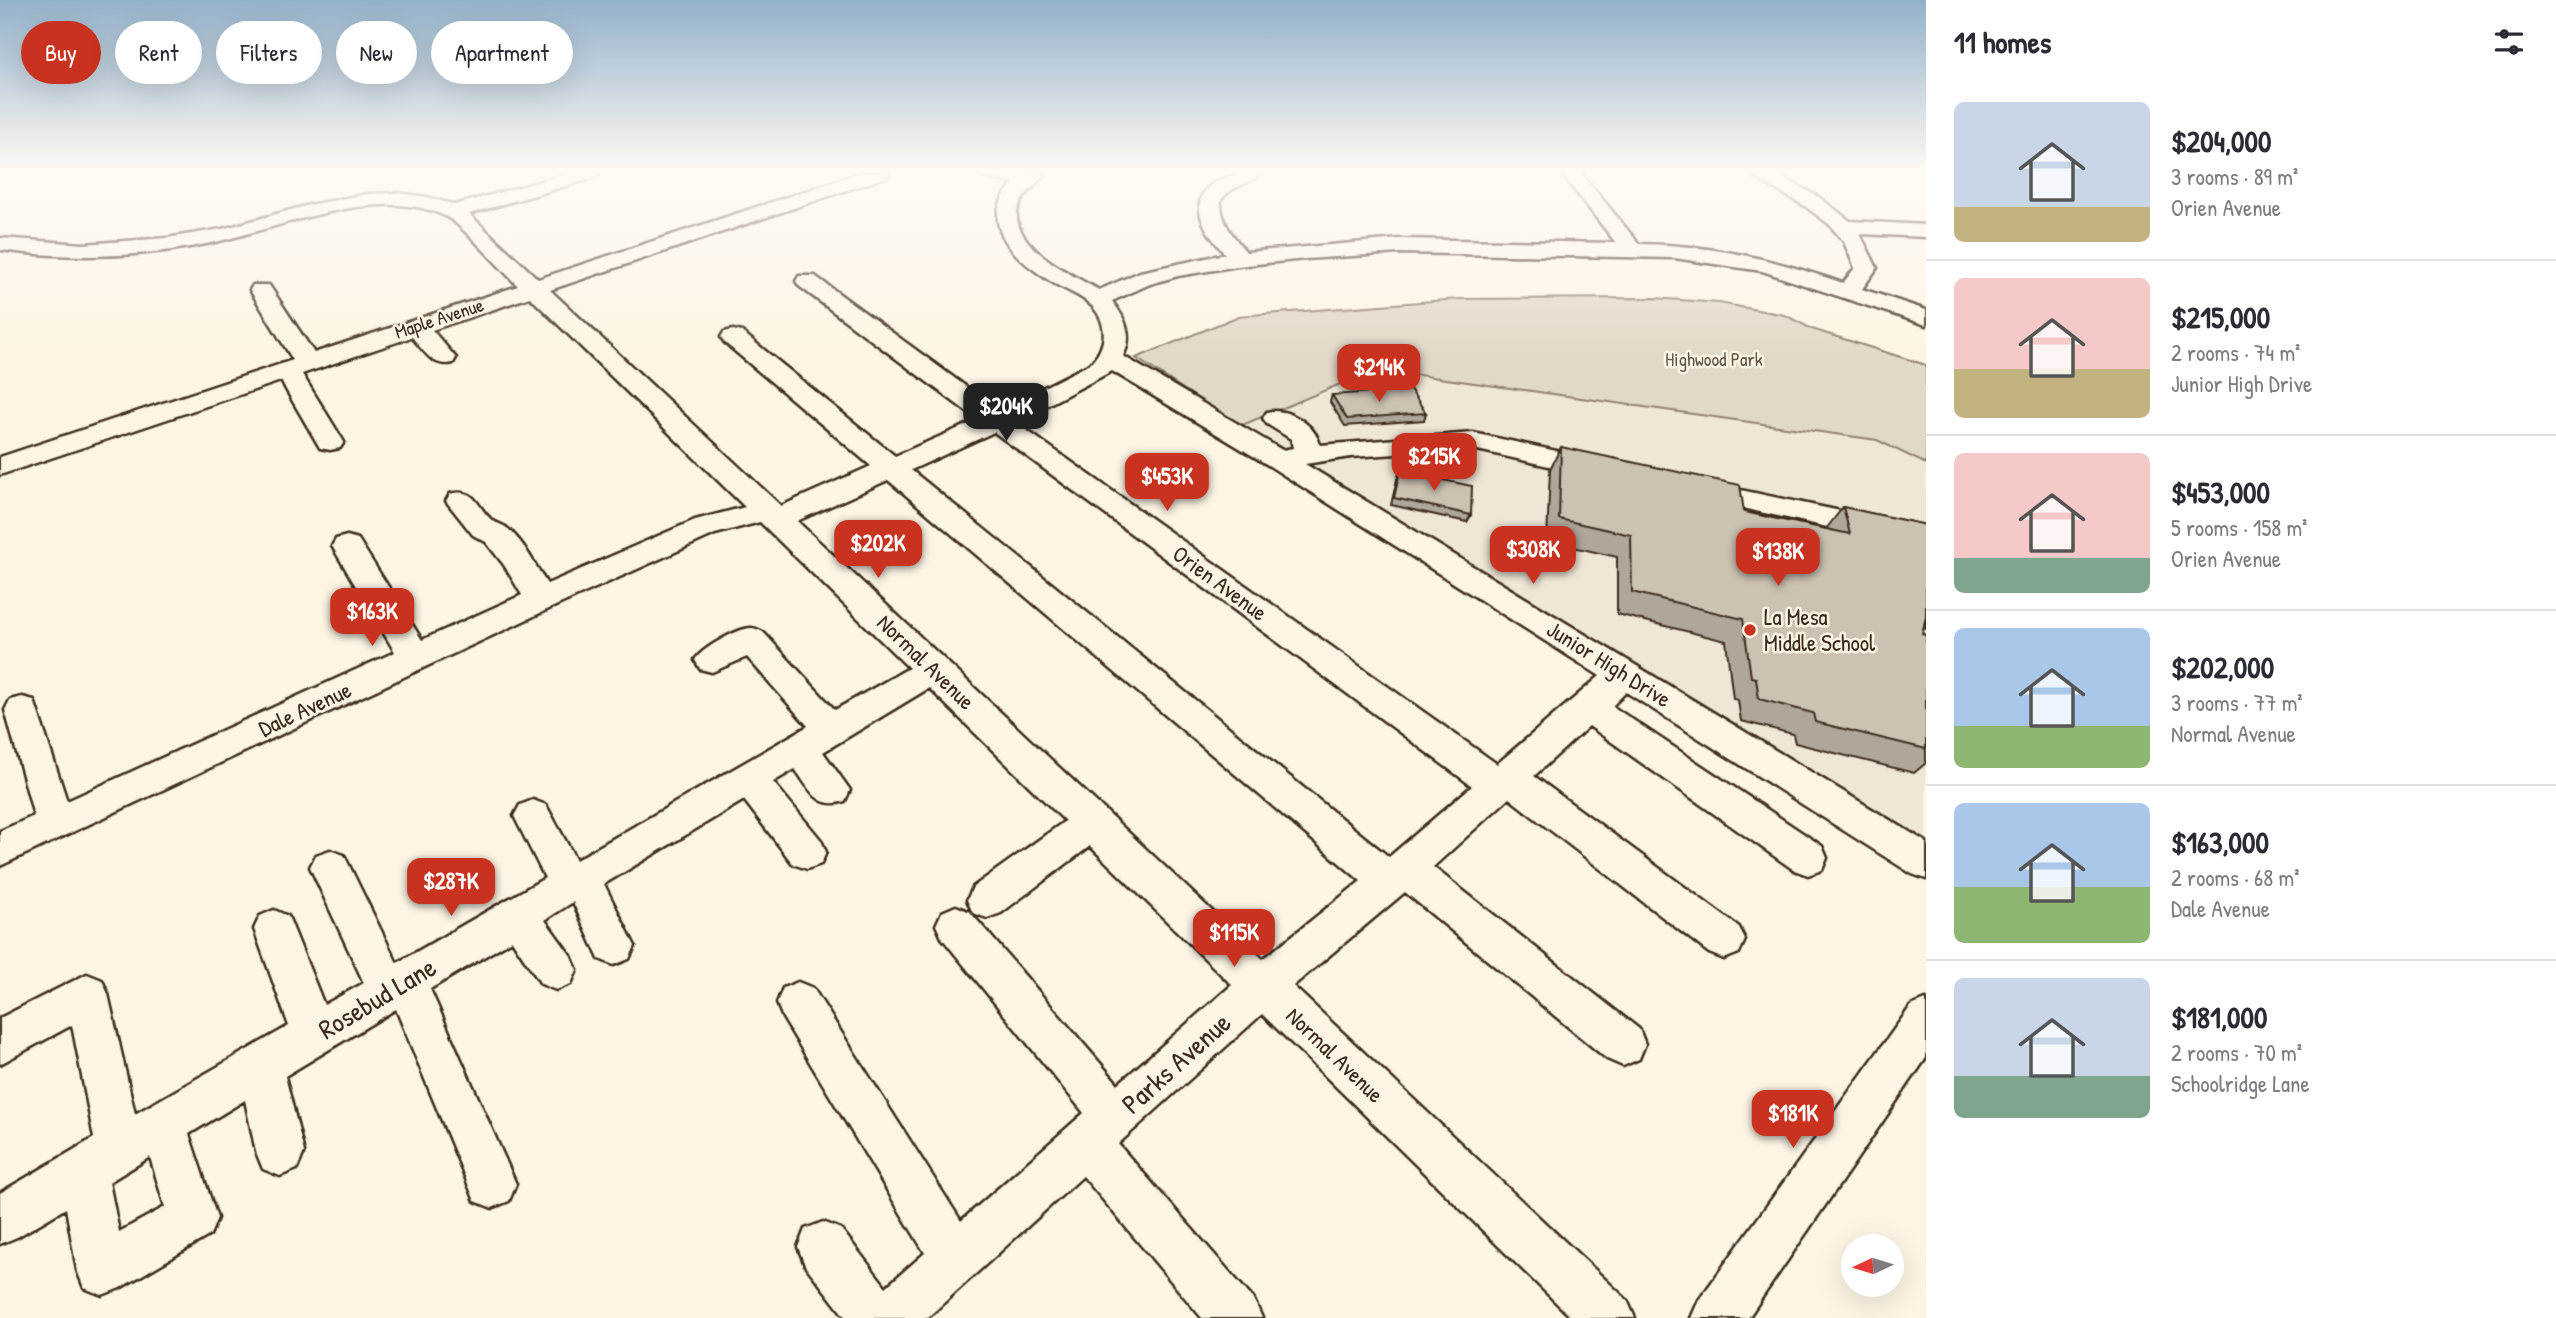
<!DOCTYPE html>
<meta charset="utf-8">
<style>
body{margin:0;font-family:"Patrick Hand",sans-serif;background:#f2f2f3;color:#2b2b33;height:100vh;display:flex;flex-direction:column;font-size:26px;white-space:nowrap}
*{box-sizing:border-box;margin:0}
p{font-size:23px;color:#7c7c81}
.icon{flex:none;width:38px;height:38px;fill:none;stroke:currentColor;stroke-width:2;stroke-linecap:round;stroke-linejoin:round}
.map{position:relative;flex:1;overflow:hidden}
.panel{display:flex;flex-direction:column;background:#fff;width:630px}
.panel>*{flex:none}
.guide{position:absolute;left:21px;top:21px;width:665px;height:63px;display:flex;gap:14px}
.needle{width:46px;rotate:266deg}
.controls{position:absolute;left:1841px;top:1234px;display:grid;gap:14px}
.controls a{display:grid;place-items:center;width:63px;height:63px;border-radius:50%;background:#fff;box-shadow:0 7px 28px #0002;font-size:35px}
.price{position:absolute;translate:-50% -60px;padding:0 16px;border-radius:14px;background:#c8321e;color:#fff;font-size:23px;line-height:46px;filter:drop-shadow(0 2px 4px #0008)}
.price::after{content:'';position:absolute;left:50%;top:42px;width:21px;height:16px;margin-left:-10px;background:inherit;clip-path:polygon(0 0,100% 0,50% 100%)}
.price.active{background:#222;color:#fff}
ul{padding:0;list-style:none}
li{display:flex;align-items:center;gap:21px;height:175px;padding:0 28px}
li+li{border-top:2px solid #e1e1e2}
li span{display:grid;place-items:center;flex:none;width:196px;height:140px;border-radius:10px;color:#555}
li>.icon{margin-inline-start:auto}
span .icon{width:84px;height:84px;fill:#fffc;stroke-width:1}
li b{font-size:30px}
h2{display:flex;justify-content:space-between;align-items:center;height:84px;padding:0 28px;font-size:30px}
.chip{padding:0 24px;border-radius:32px;background:#fff;box-shadow:0 7px 28px #0002;font-size:24px;line-height:63px}
.chip.active{background:#c8321e;color:#fff}
main{display:flex;flex:1;min-height:0}
.map>svg:first-child{display:block}
.built{fill:#eee6d6}
.green{fill:#e0d8c8;stroke:#8e8173;stroke-width:2}
.lines{fill:none;stroke-linecap:round;stroke-linejoin:round}
.minor-casing{stroke:#3b2a1e;stroke-width:5}
.minor{fill:#fcf5e5;fill-rule:evenodd}
.wall{fill:#afa79a;stroke:#3b2a1e;stroke-width:2}
.building{fill:#ccc2b3;stroke:#3b2a1e;stroke-width:2}
.poi-dot{fill:#c8321e;stroke:#fcf5e5;stroke-width:2.5}
.labels{text-anchor:middle;stroke-width:5;stroke-linejoin:round;paint-order:stroke}
.far-street-label{font-size:19px;fill:#3b2a1e;stroke:#fcf5e5}
.far-park-label{font-size:19px;fill:#645648;stroke:#fcf5e5}
.street-label{font-size:23px;fill:#3b2a1e;stroke:#fcf5e5}
.poi-label{font-size:23px;fill:#3b2a1e;stroke:#fcf5e5;text-anchor:start}
.near-street-label{font-size:28px;fill:#3b2a1e;stroke:#fcf5e5}
</style>
<main>
<div class="map">
<svg width="1926" height="1318" viewBox="0 0 1926 1318">
<rect width="100%" height="100%" fill="#fcf5e5"/>
<filter id="ink" filterUnits="userSpaceOnUse"><feTurbulence type="fractalNoise" baseFrequency=".0143" numOctaves="2"/><feDisplacementMap in="SourceGraphic" scale="14" xChannelSelector="R" yChannelSelector="G"/><feConvolveMatrix kernelMatrix="1 2 1 2 8 2 1 2 1" color-interpolation-filters="sRGB"/></filter>
<g filter="url(#ink)">
<path class="built" d="M1376 369 1880 441 1926 464V846L1241 426Z"/>
<path class="green" d="M1655 298 1719 303 1785 315 1812 329 1926 365V464L1877 440 1376 369 1240 426 1136 358 1239 316 1459 299Z"/>
<g class="lines">
<g class="minor-casing">
<path id="minor" d="M570 173H600L597 177 469 214 538 279 860 173H889L886 177 550 290 781 506 871 466 724 342 721 337 724 332 733 330 742 332 895 456 978 420 799 286 796 281 799 276H815L998 410 1090 364C1107 347 1109 324 1092 306 1081 295 1063 289 1050 281 1014 258 975 223 1014 183L982 177 979 173H1045C1037 186 1019 196 1017 213 1014 248 1074 276 1099 290L1140 272 1225 254C1215 242 1203 228 1200 212 1196 179 1237 172 1260 173 1250 185 1231 185 1221 200 1220 221 1233 236 1246 252L1400 239 1616 243 1561 173H1581L1639 244C1715 245 1772 259 1843 283L1855 268 1844 242 1829 224 1805 206 1754 177 1751 173H1775L1820 198 1850 221 1926 225V237L1860 234 1877 268 1862 289 1926 310V325L1762 271 1674 258 1400 253 1305 259 1238 266 1178 276 1150 284 1112 301C1125 318 1134 336 1123 356L1282 450 1293 448 1291 439 1267 424 1263 418 1267 412C1287 407 1315 424 1320 445L1473 433 1608 462 1612 468 1608 474 1598 477 1473 449 1351 457 1305 464 1926 842V879L1912 874 1626 692 1612 706 1822 846 1827 858 1822 870 1808 875 1794 870 1589 726 1534 776 1739 927 1745 940 1739 953 1724 959 1709 953 1509 798 1433 867 1639 1029 1645 1044 1639 1059 1623 1066 1607 1059 1405 892 1293 986 1627 1300 1635 1318H1572L1262 1014 1118 1144 1254 1300 1262 1318H1202L1083 1176 927 1318H846L805 1265 798 1247 805 1229 823 1222 841 1229 886 1287 925 1253 783 1018 777 1003 783 988 798 982 813 988 961 1221 1084 1113 942 938 936 925 942 912 956 906 970 912 1118 1084 1232 985 1090 846 1001 913 987 918 973 913 967 900 973 887 1065 821 929 688 823 752 850 790 845 801C817 810 810 789 795 769L773 782 821 840 826 852 821 864 807 869 793 864 744 800 604 884 635 946 629 959 614 965 599 959 573 902 545 920 571 956 577 970 571 984 556 990 541 984 512 940 430 989 516 1184 509 1201 492 1208 475 1201 396 1009 285 1076 304 1152 297 1169 280 1176 263 1169 256 1152 245 1100 189 1134 217 1218 210 1235 120 1288 102 1295 84 1288 77 1270 66 1208 17 1237 0 1244V1193L94 1138 72 1025 0 1064V1018L87 974 102 980 108 994 135 1114 289 1026 254 929 260 916 274 910 288 916 324 1005 364 983 310 867 316 855 330 850 344 855 397 963 545 878 514 816 520 805 533 800 546 805 576 860 808 726 747 657 712 672 700 669 695 660C701 649 738 628 751 628 755 628 759 630 763 632L835 710 909 668 760 522 715 534 551 608 0 866V831L34 816 5 710 10 700 22 697 34 700 67 801 395 652 332 546 336 539 347 536 358 539 422 640 522 595 504 565 486 542 473 535 446 501 450 494C477 487 476 508 493 521 498 524 504 525 508 529 525 543 535 566 547 584L695 520 745 507 530 297 432 330 456 358 453 363C433 368 424 351 412 337L302 374 344 442 340 448 330 450 320 448 281 381 0 475V457L293 360 250 290 253 285H269L314 353 518 286C503 271 461 223 445 216 375 182 268 234 196 246 131 258 66 259 0 250V238L83 244 167 238 222 229 309 205 368 194 398 193 427 197 455 205ZM1112 371 1268 465 1600 676 1497 764 1015 422ZM994 432 1472 786 1389 857 911 470ZM888 480 1361 881 1263 959 797 521ZM150 1157 165 1207 119 1232 109 1182Z
M1698 481 1926 529V549L1688 496 1684 490 1688 484Z
M1926 1000V1058L1748 1318H1691L1699 1300 1911 1006Z"/>
</g>
<use href="#minor" class="minor"/>
</g>
<path class="wall" d="M1332 395 1426 413 1424 420 1345 426 1330 402Z
M1561 447 1744 512 1826 529 1843 507 1926 525V629L1923 628 1922 634 1926 635V763L1914 773 1795 743 1793 734 1741 721 1738 700 1733 699 1726 641 1617 614V557L1547 541 1550 469Z
M1400 471 1471 515 1467 522 1391 505 1397 479Z"/>
<path class="building" d="M1410 389 1426 413 1347 419 1332 395Z
M1561 447 1740 485 1744 512 1850 534 1843 507 1926 525V616L1922 634 1926 635V749L1815 722 1813 713 1759 699 1756 678 1751 677 1743 619 1632 592 1631 535 1559 519Z
M1400 471 1472 486 1471 515 1394 498Z"/>
</g>
<linearGradient id="sky" x2="0" y2="1"><stop stop-color="#94b1ca"/><stop offset="0.48" stop-color="#fefaf3"/><stop offset="1" stop-color="#fefaf3" stop-opacity="0"/></linearGradient>
<rect width="1926" height="357" fill="url(#sky)"/>
<circle class="poi-dot" cx="1750" cy="630" r="7"/>
<g class="labels">
<g class="far-street-label">
<text transform="translate(439 318) rotate(-18)" y="7">Maple Avenue</text>
</g>
<g class="far-park-label">
<text x="1714" y="366">Highwood Park</text>
</g>
<g class="street-label">
<text transform="translate(1220 583) rotate(36)" y="8">Orien Avenue</text>
<text transform="translate(926 662) rotate(44)" y="8">Normal Avenue</text>
<text transform="translate(1609 664) rotate(32)" y="8">Junior High Drive</text>
<text transform="translate(305 709) rotate(-25)" y="8">Dale Avenue</text>
<text transform="translate(1335 1055) rotate(44)" y="8">Normal Avenue</text>
</g>
<g class="poi-label">
<text x="1764" y="625">La Mesa<tspan x="1764" dy="26">Middle School</tspan></text>
</g>
<g class="near-street-label">
<text transform="translate(377 998) rotate(-31)" y="10">Rosebud Lane</text>
<text transform="translate(1176 1063) rotate(-42)" y="10">Parks Avenue</text>
</g>
</g>
</svg>
<div class="controls">
<a><svg class="needle" viewBox="-14 -14 28 28"><path d="M0-13l5 13h-10z" fill="#e53935"/><path d="M0 13l5-13h-10z" fill="#7c7c81"/></svg></a>
</div>
<b class="price" style="left:1379px;top:404px">$214K</b>
<b class="price active" style="left:1006px;top:443px">$204K</b>
<b class="price" style="left:1434px;top:493px">$215K</b>
<b class="price" style="left:1167px;top:513px">$453K</b>
<b class="price" style="left:878px;top:580px">$202K</b>
<b class="price" style="left:1533px;top:586px">$308K</b>
<b class="price" style="left:1778px;top:588px">$138K</b>
<b class="price" style="left:372px;top:648px">$163K</b>
<b class="price" style="left:451px;top:918px">$287K</b>
<b class="price" style="left:1234px;top:969px">$115K</b>
<b class="price" style="left:1793px;top:1150px">$181K</b>
<div class="guide">
<a class="chip active">Buy</a>
<a class="chip">Rent</a>
<a class="chip">Filters</a>
<a class="chip">New</a>
<a class="chip">Apartment</a>
</div>
</div>
<section class="panel">
<h2>11 homes<svg class="icon" aria-label="filters" viewBox="0 0 24 24"><path d="M4 7h16M4 17h16"/><circle cx="9" cy="7" r="2"/><circle cx="15" cy="17" r="2"/></svg></h2>
<ul>
<li><span style="background:linear-gradient(#c9d6e8 75%,#c2b280 0)"><svg class="icon" aria-label="home" viewBox="0 0 24 24"><path d="M3 11l9-7 9 7M6 9v11h12V9"/></svg></span><div><b>$204,000</b><p>3 rooms · 89 m²</p><p>Orien Avenue</p></div></li>
<li><span style="background:linear-gradient(#f6c9c9 65%,#c2b280 0)"><svg class="icon" aria-label="home" viewBox="0 0 24 24"><path d="M3 11l9-7 9 7M6 9v11h12V9"/></svg></span><div><b>$215,000</b><p>2 rooms · 74 m²</p><p>Junior High Drive</p></div></li>
<li><span style="background:linear-gradient(#f6c9c9 75%,#7fa58c 0)"><svg class="icon" aria-label="home" viewBox="0 0 24 24"><path d="M3 11l9-7 9 7M6 9v11h12V9"/></svg></span><div><b>$453,000</b><p>5 rooms · 158 m²</p><p>Orien Avenue</p></div></li>
<li><span style="background:linear-gradient(#a9c7e8 70%,#8fb573 0)"><svg class="icon" aria-label="home" viewBox="0 0 24 24"><path d="M3 11l9-7 9 7M6 9v11h12V9"/></svg></span><div><b>$202,000</b><p>3 rooms · 77 m²</p><p>Normal Avenue</p></div></li>
<li><span style="background:linear-gradient(#a9c7e8 60%,#8fb573 0)"><svg class="icon" aria-label="home" viewBox="0 0 24 24"><path d="M3 11l9-7 9 7M6 9v11h12V9"/></svg></span><div><b>$163,000</b><p>2 rooms · 68 m²</p><p>Dale Avenue</p></div></li>
<li><span style="background:linear-gradient(#c9d6e8 70%,#7fa58c 0)"><svg class="icon" aria-label="home" viewBox="0 0 24 24"><path d="M3 11l9-7 9 7M6 9v11h12V9"/></svg></span><div><b>$181,000</b><p>2 rooms · 70 m²</p><p>Schoolridge Lane</p></div></li>
</ul>
</section>
</main>
